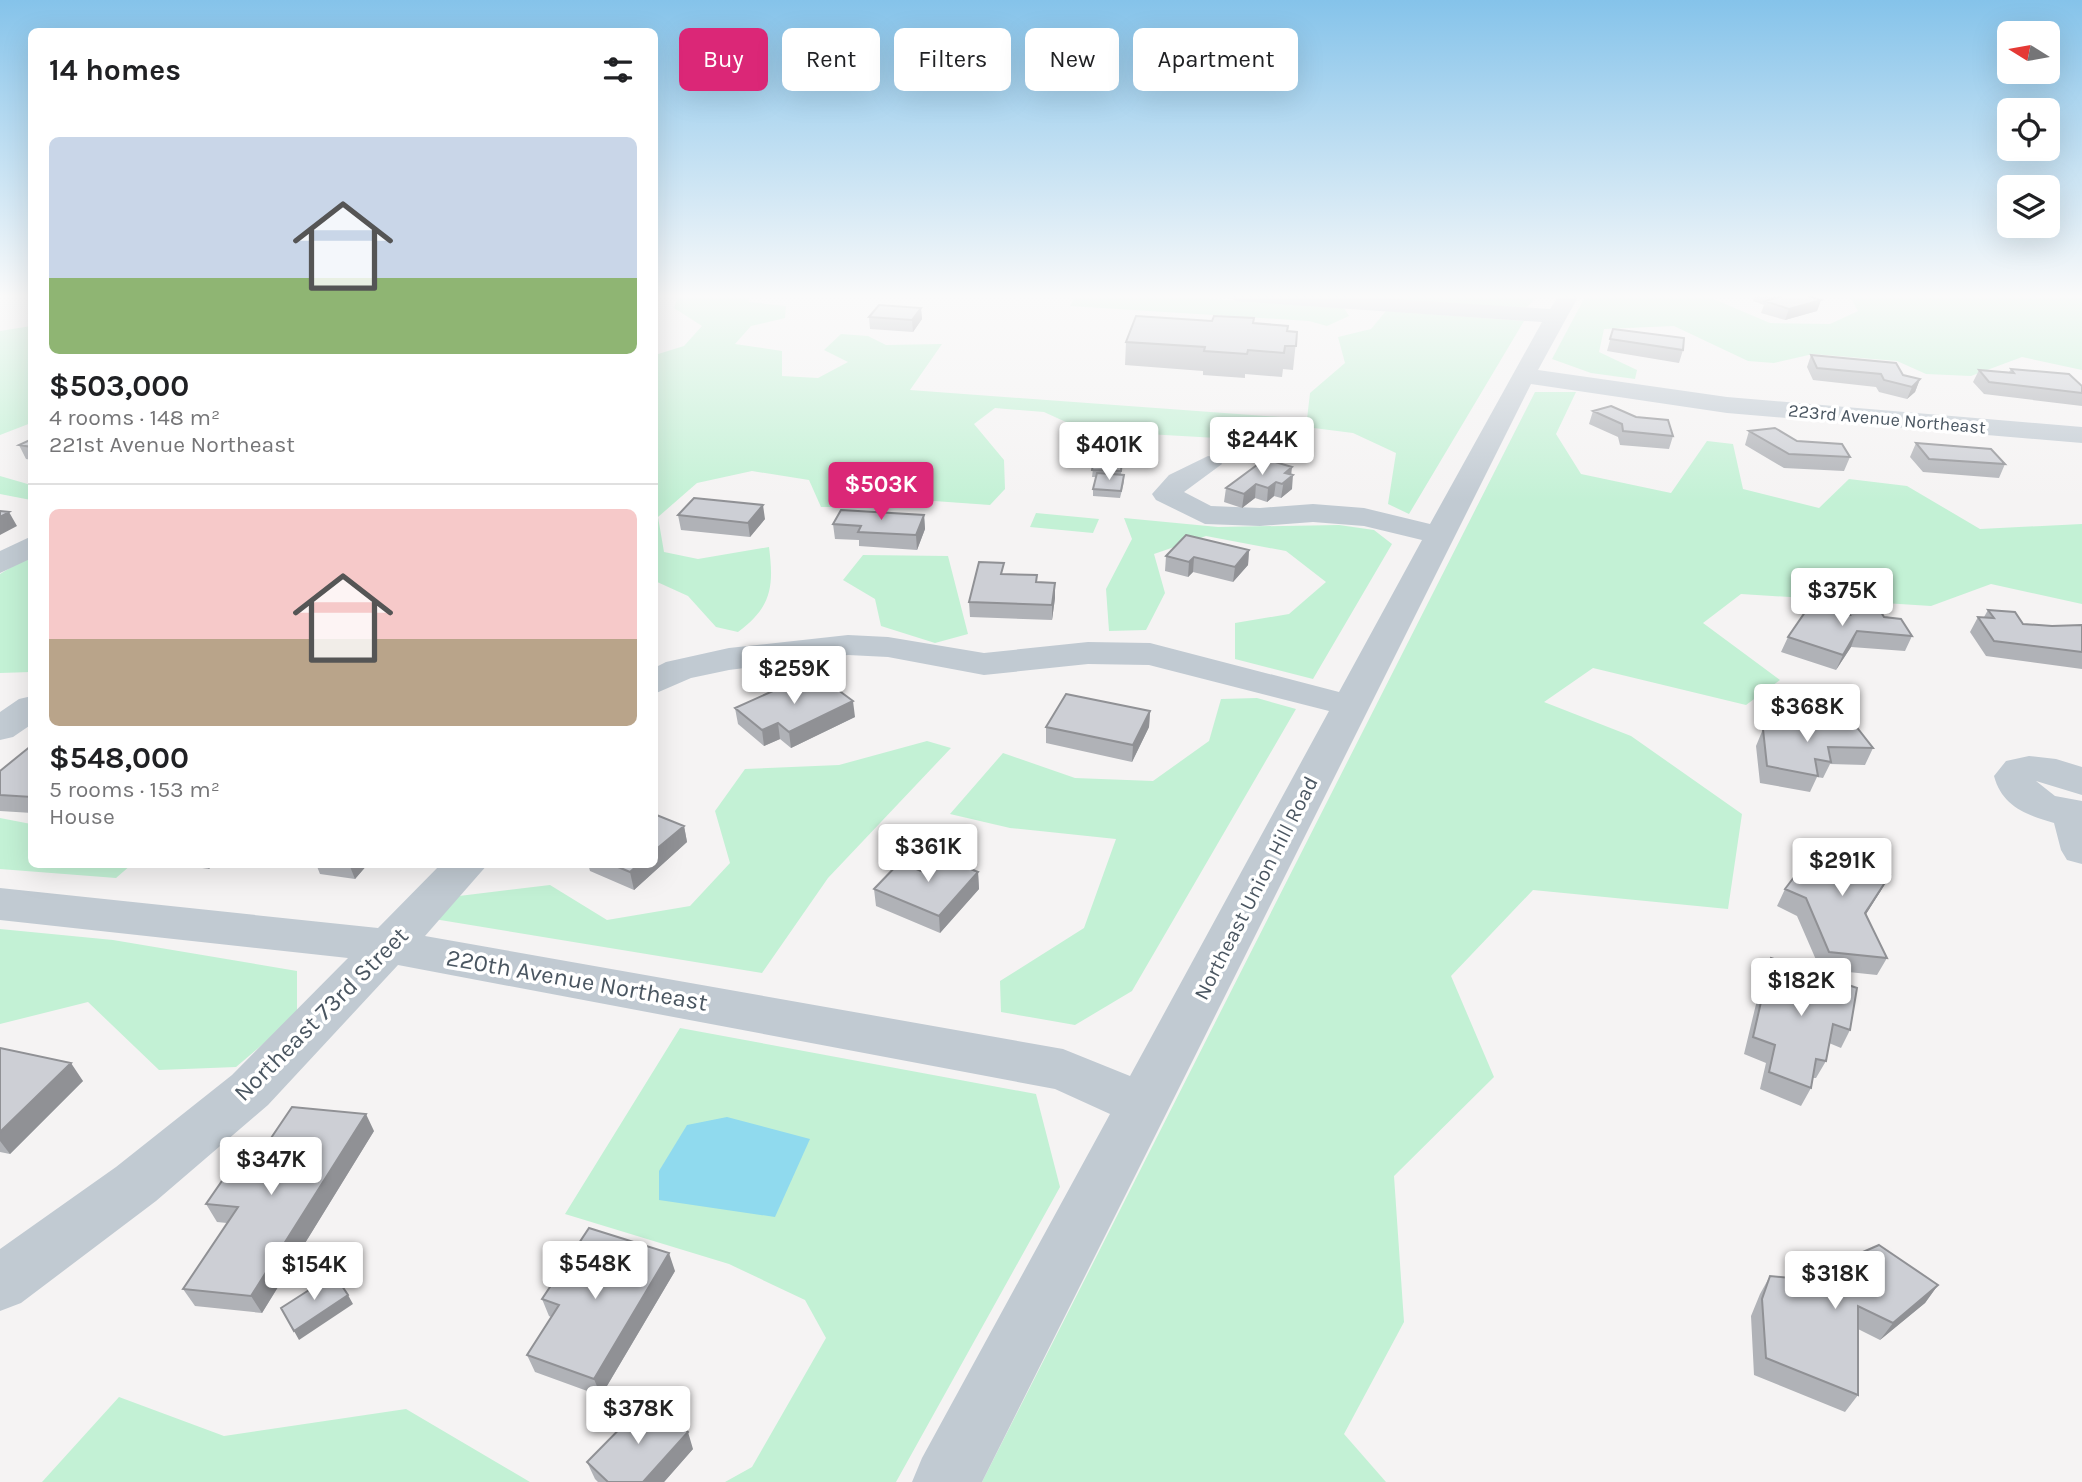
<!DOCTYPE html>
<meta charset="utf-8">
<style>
body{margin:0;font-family:Karla,sans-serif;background:#f6f6f6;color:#202124;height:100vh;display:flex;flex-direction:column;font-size:26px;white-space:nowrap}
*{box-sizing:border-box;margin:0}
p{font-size:23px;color:#757577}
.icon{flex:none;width:38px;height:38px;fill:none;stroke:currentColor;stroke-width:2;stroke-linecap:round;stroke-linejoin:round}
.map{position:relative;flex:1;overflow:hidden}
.details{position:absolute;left:28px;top:28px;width:630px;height:840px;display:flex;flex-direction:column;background:#fff;border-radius:10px;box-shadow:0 7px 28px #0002}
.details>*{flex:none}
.banner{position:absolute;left:679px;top:28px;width:665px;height:63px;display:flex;gap:14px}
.needle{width:46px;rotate:281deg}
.buttons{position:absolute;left:1997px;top:21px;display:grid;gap:14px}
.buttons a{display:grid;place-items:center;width:63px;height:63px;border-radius:10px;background:#fff;box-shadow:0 7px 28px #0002;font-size:35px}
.price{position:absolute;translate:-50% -60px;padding:0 16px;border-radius:7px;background:#fff;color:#222;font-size:23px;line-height:46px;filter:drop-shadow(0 2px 4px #0008)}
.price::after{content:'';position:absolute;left:50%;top:42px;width:21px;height:16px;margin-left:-10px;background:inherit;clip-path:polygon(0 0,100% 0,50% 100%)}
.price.on{background:#db2777;color:#fff}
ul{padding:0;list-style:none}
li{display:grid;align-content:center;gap:14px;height:371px;padding:0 21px}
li+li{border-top:2px solid #e0e0e0}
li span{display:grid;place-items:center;height:217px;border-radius:10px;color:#555}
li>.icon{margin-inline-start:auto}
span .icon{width:126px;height:126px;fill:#fffc;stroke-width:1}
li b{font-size:30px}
h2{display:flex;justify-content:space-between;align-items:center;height:84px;padding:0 21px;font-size:30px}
.pill{padding:0 24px;border-radius:10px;background:#fff;box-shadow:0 7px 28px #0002;font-size:24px;line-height:63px}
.pill.on{background:#db2777;color:#fff}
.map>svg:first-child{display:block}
.green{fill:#c3f1d5}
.water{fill:#90daee}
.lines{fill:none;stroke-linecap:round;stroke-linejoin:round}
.minor{fill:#c1cad2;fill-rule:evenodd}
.wall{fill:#b0b2b7}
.shaded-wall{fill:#909195}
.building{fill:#cdcfd5;stroke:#909195;stroke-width:2}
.labels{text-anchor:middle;stroke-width:7;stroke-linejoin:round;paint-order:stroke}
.far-street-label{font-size:18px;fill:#4a5661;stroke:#fff}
.street-label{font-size:21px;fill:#4a5661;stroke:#fff}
.near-street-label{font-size:24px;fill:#4a5661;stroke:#fff}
</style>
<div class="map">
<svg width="2082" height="1482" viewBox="0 0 2082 1482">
<rect width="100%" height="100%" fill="#f5f3f3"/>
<path class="green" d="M679 295H748L749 302 786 306 785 318 751 326 735 344 782 351V376L818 378 848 362 824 350 841 334 868 336 886 345 942 344 910 390 1307 419 1310 393 1345 363 1338 337 1371 329 1386 311 1524 321 1409 514 1388 504 1396 453 1353 433 1290 425 1217 438 1147 434 1103 439 1044 412 995 408 974 424 1004 460 1005 489 990 505 864 496 848 507H821L809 480 752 471 697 483 658 517 664 552 698 559 769 547C774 586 772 607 738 632L716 627 688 596 655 581V355L684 346 702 326 674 308Z
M1076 295H1156L1344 308 1349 316 1327 326 1309 321 1070 306Z
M1299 295H1539L1527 307 1512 309Z
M1586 295H1704L1770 323 1830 324 1858 311 1849 295H2082V370L2022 357 1971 376 1926 374 1897 361 1813 354 1774 363 1748 361 1674 326 1604 329 1599 352 1637 370 1635 379 1591 373 1552 359Z
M31 326V423L0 435V331Z
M1535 392H1576L1556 434 1581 474 1671 493 1707 441 1733 444 1743 489 1819 508 1849 479 1907 486 1980 529 2082 524V604L1991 584 1931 606 1741 594 1703 623 1780 680 1746 705 1593 668 1544 702 1631 736 1742 814 1728 909 1533 890 1451 976 1494 1077 1394 1176 1404 1322 1344 1434 1386 1482H982Z
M0 476 31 485V500L0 494Z
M1036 513 1099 519 1093 533 1030 527Z
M1124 518 1218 527 1339 525 1374 530 1392 544 1313 679 1235 659V623L1289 614 1326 582 1286 551 1206 536 1154 554 1165 593 1146 630 1109 631 1106 589 1132 539Z
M31 555V672L0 673V574Z
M863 555 948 556 968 634 935 643 881 626 875 599 843 580Z
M1257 698 1296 709 1132 991 1075 1025 1001 1012 1000 981 1084 928 1116 839 1010 828 950 814 1003 753 1075 778 1153 781 1209 741 1221 699Z
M927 741 951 748 828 878 762 973 434 919 459 896 550 885 607 920 690 906 730 863 715 811 745 769 839 765Z
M0 818 31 824 32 864 131 865 116 878 0 869Z
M0 929 113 940 297 971V1015L236 1067 159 1070 88 1002 0 1024Z
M680 1028 1036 1094 1060 1187 896 1482H725L752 1467 826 1338 805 1300 729 1264 565 1214Z
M119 1397 224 1436 406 1409 530 1482H42Z"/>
<path class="water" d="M727 1117 810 1139 775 1217 659 1200V1171L687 1125Z"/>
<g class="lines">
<path class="minor" d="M1225 295H1332L1550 309 1559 295H1579L1538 370 1727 397 2082 427V443L1727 413 1531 384 982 1482H912L922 1458 1110 1114 1055 1089 398 965 268 1105 156 1201 21 1303 0 1311V1249L116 1167 232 1075 348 958 0 920V888L378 928 441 864H488L425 936 1063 1049 1130 1076 1329 711 1149 665 1088 664 984 675 888 657 848 655 729 670 691 678 654 694V668L666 662 729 648 848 635 888 637 984 653 1088 642 1150 643 1339 692 1422 540 1364 526 1313 522 1260 526 1205 524 1156 500 1152 494 1169 475 1208 456 1218 458 1222 464 1184 492 1211 506 1260 508 1313 504 1364 508 1430 524 1542 322 1235 301Z
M32 536V558L0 573V551Z
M32 696V724L13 737 0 740V712L19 699Z
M2029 756 2056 759 2082 767V795L2036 781 2055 796 2082 801V864L2067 860 2061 850 2054 823C2026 815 2002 806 1994 776L2006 761Z"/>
</g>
<path class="wall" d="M23 295H32V297L23 296Z
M1755 295H1805L1821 300 1817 311 1785 320 1761 313 1764 305 1753 301Z
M921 308 922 319 913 332 870 329 869 317Z
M1253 323 1287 331 1297 332 1293 370 1283 369 1282 377 1245 374V378L1203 375V371L1125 365 1126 342Z
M1613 329 1683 350 1679 363 1607 351Z
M1811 355 1903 375 1920 379 1915 392 1907 399 1879 392 1876 387 1813 380 1807 367Z
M2011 369 2082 386V406L1984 394 1973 382 1979 370 2009 372Z
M1593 411 1636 417 1673 436 1669 449 1620 445 1618 437 1589 424Z
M1749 431 1797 441 1850 457 1844 471 1784 468 1745 445Z
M32 439V460L26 459 19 445Z
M1916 443 2005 464 1999 478 1923 472 1910 457Z
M1094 460 1122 461 1121 475H1124V482L1120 498 1093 496V489L1096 477H1092Z
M1291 475 1292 489 1281 498 1274 496 1267 502 1255 498 1242 508 1224 502 1226 488Z
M678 515 765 519 750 537 681 530Z
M924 515 925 529 917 550 859 546V540L835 539 833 524Z
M1249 550 1248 565 1233 582 1193 572 1188 577 1165 571 1166 556Z
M1004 574 1037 575V582L1055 598 1052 620 970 617 969 602Z
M1847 610 1884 617 1912 636 1905 651 1851 647 1836 670 1781 652 1788 637 1845 615Z
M1988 610 2023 624 2052 626 2082 625V669L1986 656 1970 632 1978 617H1984Z
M795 694 855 717 791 748 780 739 764 746 738 724 735 708Z
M1150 711 1149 727 1132 762 1046 743V727Z
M1804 724 1873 748 1865 765 1830 764 1823 778 1817 777 1810 792 1760 783 1756 746 1763 729 1802 727Z
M32 745V813L0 811V771Z
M684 826 687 842 634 890 590 871 588 864H654Z
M175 864H213L209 869Z
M316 864H368L355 879 320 874Z
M1869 866 1890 875 1880 892 1866 914 1887 958 1877 975 1820 969 1797 916 1777 906 1785 889Z
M921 871 978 872 979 889 940 933 876 906 874 889Z
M1771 958 1850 1030 1841 1048 1829 1043 1826 1061 1816 1078H1813L1811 1088 1801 1106 1760 1089 1766 1063 1744 1054 1763 975Z
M0 1048 83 1081 10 1154 0 1152Z
M374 1131 262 1313 195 1306 183 1289 227 1223 217 1222 206 1204 269 1141Z
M1796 1253 1938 1285 1925 1303 1880 1340 1858 1329V1395L1845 1412 1754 1375 1751 1316 1760 1294 1770 1276 1786 1278 1785 1271Z
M675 1271 601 1396 535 1372 527 1355 551 1317 549 1316 542 1299Z
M693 1449 664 1482H598L595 1479 587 1462Z"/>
<path class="shaded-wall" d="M1821 300 1817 311 1785 320 1789 309Z
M921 308 922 319 913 332 912 320Z
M1920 379 1915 392 1907 399 1912 387Z
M1292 467 1291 477 1293 475 1292 489 1281 498 1285 473Z
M1276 482 1274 496 1267 502 1268 488Z
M1256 484 1255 498 1242 508 1244 494Z
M763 505 765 519 750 537 748 523Z
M9 512 17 526 0 535V517Z
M924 515 925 529 917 550 916 535Z
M1249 550 1248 565 1233 582 1235 567Z
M1194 557 1193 572 1188 577 1189 562Z
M1055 583V598L1052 620V605Z
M1857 631 1851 647 1836 670 1843 655Z
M853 701 855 717 791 748 789 732Z
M1150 711 1149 727 1132 762 1133 745Z
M778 723 780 739 764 746 762 730Z
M684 826 687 842 634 890 630 872 639 864H654V851Z
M206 864H213L209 869Z
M349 864H368L355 879Z
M978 872 979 889 940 933 939 916Z
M1890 875 1880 892 1856 930 1865 913Z
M71 1063 83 1081 10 1154 0 1141V1132Z
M366 1114 374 1131 262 1313 251 1296Z
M669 1253 675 1271 601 1396 594 1379Z
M1938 1285 1925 1303 1880 1340 1893 1323Z
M348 1295 353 1304 299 1340 294 1331Z
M688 1432 693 1449 664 1482H643Z"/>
<path class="building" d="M1772 295H1805L1821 300 1789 309 1765 301 1779 297Z
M879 305 921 308 912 320 869 317Z
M1136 316 1212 321 1214 316 1254 318 1253 323 1288 326 1287 331 1297 332 1296 346H1285L1284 353 1248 350 1247 354 1204 351 1205 347 1126 342Z
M1613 329 1684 338 1683 350 1610 339Z
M1811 355 1896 363 1903 375 1920 379 1912 387 1884 380 1881 374 1817 368Z
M2011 369 2069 374 2082 386V393L1989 382 1979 370 2014 373Z
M1611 406 1636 417 1668 420 1673 436 1623 431 1622 424 1593 411Z
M1775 428 1797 441 1842 444 1850 457 1789 454 1749 431Z
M32 439V447L19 445Z
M1916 443 1991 449 2005 464 1929 459Z
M1265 459 1292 467 1285 473 1293 475 1282 484 1276 482 1268 488 1256 484 1244 494 1226 488Z
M1094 460 1122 461 1121 471 1092 470Z
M1097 473 1124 475 1121 491 1093 489Z
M694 498 763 505 748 523 678 515Z
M841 510 924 515 916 535 858 532 861 526 833 524Z
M0 511 9 512 0 517Z
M1186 535 1249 550 1235 567 1194 557 1189 562 1166 556Z
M979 562 1004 563 1001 574 1037 575 1036 582 1055 583 1052 605 969 602Z
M1810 605 1844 615H1850L1847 610 1881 612 1884 617 1901 619 1912 636 1857 631 1843 655 1788 637Z
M1988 610 2015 612 2023 624 2052 626 2082 625V652L1994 641 1978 617 1994 618Z
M826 681 853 701 789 732 778 723 762 730 735 708 784 686 795 694Z
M1066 694 1150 711 1133 745 1046 727Z
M1769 720 1807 728 1804 724 1855 725 1873 748 1828 747 1831 762 1815 759 1818 776 1767 766 1763 729Z
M32 745V797L0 795V771Z
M654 814 684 826 654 851Z
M1849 842 1875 854 1867 865 1890 875 1865 913 1887 958 1829 952 1806 898 1785 889 1819 844 1840 853Z
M936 855 978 872 939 916 874 889 900 862 921 871Z
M611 864H639L630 872Z
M1771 958 1857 988 1850 1030 1833 1024 1826 1061 1816 1059 1811 1088 1769 1072 1775 1045 1753 1037Z
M0 1048 71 1063 0 1132Z
M292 1107 366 1114 251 1296 183 1289 238 1207 206 1204 251 1139 269 1141Z
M589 1228 669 1253 594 1379 527 1355 559 1305 542 1299Z
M1879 1245 1938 1285 1893 1323 1858 1306V1395L1766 1358 1762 1299 1770 1276 1800 1279 1796 1253 1840 1262Z
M334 1274 348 1295 294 1331 281 1308Z
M649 1399 688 1432 643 1482H608L587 1462Z"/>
<linearGradient id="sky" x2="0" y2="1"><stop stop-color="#85c3ea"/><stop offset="0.59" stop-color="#fafafa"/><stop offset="1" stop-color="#fafafa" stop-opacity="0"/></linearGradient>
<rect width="2082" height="502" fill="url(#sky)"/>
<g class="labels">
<g class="far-street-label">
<text transform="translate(1887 419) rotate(5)" y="6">223rd Avenue Northeast</text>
</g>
<g class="street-label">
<text transform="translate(1256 888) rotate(-63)" y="7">Northeast Union Hill Road</text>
</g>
<g class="near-street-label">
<text transform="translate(577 980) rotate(10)" y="8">220th Avenue Northeast</text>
<text transform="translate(321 1014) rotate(-45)" y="8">Northeast 73rd Street</text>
</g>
</g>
</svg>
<div class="buttons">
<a><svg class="needle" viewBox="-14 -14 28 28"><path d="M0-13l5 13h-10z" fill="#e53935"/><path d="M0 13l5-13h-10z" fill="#757577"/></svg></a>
<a><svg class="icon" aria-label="locate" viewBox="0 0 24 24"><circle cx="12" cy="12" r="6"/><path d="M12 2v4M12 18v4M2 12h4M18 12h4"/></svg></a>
<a><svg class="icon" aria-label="layers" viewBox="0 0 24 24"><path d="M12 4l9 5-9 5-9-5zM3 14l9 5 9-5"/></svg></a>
</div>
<b class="price" style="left:1262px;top:477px">$244K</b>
<b class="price" style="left:1109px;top:482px">$401K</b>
<b class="price on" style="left:881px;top:522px">$503K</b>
<b class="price" style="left:1842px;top:628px">$375K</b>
<b class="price" style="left:794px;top:706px">$259K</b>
<b class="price" style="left:1807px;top:744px">$368K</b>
<b class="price" style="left:928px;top:884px">$361K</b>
<b class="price" style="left:1842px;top:898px">$291K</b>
<b class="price" style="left:1801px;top:1018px">$182K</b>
<b class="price" style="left:271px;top:1197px">$347K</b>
<b class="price" style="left:595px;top:1301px">$548K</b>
<b class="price" style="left:314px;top:1302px">$154K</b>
<b class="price" style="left:1835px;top:1311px">$318K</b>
<b class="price" style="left:638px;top:1446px">$378K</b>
<div class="banner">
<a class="pill on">Buy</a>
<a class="pill">Rent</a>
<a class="pill">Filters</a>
<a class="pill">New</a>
<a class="pill">Apartment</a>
</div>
<section class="details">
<h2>14 homes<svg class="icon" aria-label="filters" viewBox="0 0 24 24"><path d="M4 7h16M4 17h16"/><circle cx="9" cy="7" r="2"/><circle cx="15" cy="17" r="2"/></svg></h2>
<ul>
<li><span style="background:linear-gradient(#c9d6e8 65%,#8fb573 0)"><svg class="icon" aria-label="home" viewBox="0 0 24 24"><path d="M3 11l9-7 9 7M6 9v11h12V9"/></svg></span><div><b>$503,000</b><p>4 rooms · 148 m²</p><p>221st Avenue Northeast</p></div></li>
<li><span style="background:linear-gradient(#f6c9c9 60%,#b9a48a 0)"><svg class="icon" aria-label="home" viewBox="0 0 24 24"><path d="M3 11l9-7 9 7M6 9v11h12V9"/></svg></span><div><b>$548,000</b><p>5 rooms · 153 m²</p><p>House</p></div></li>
</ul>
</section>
</div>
